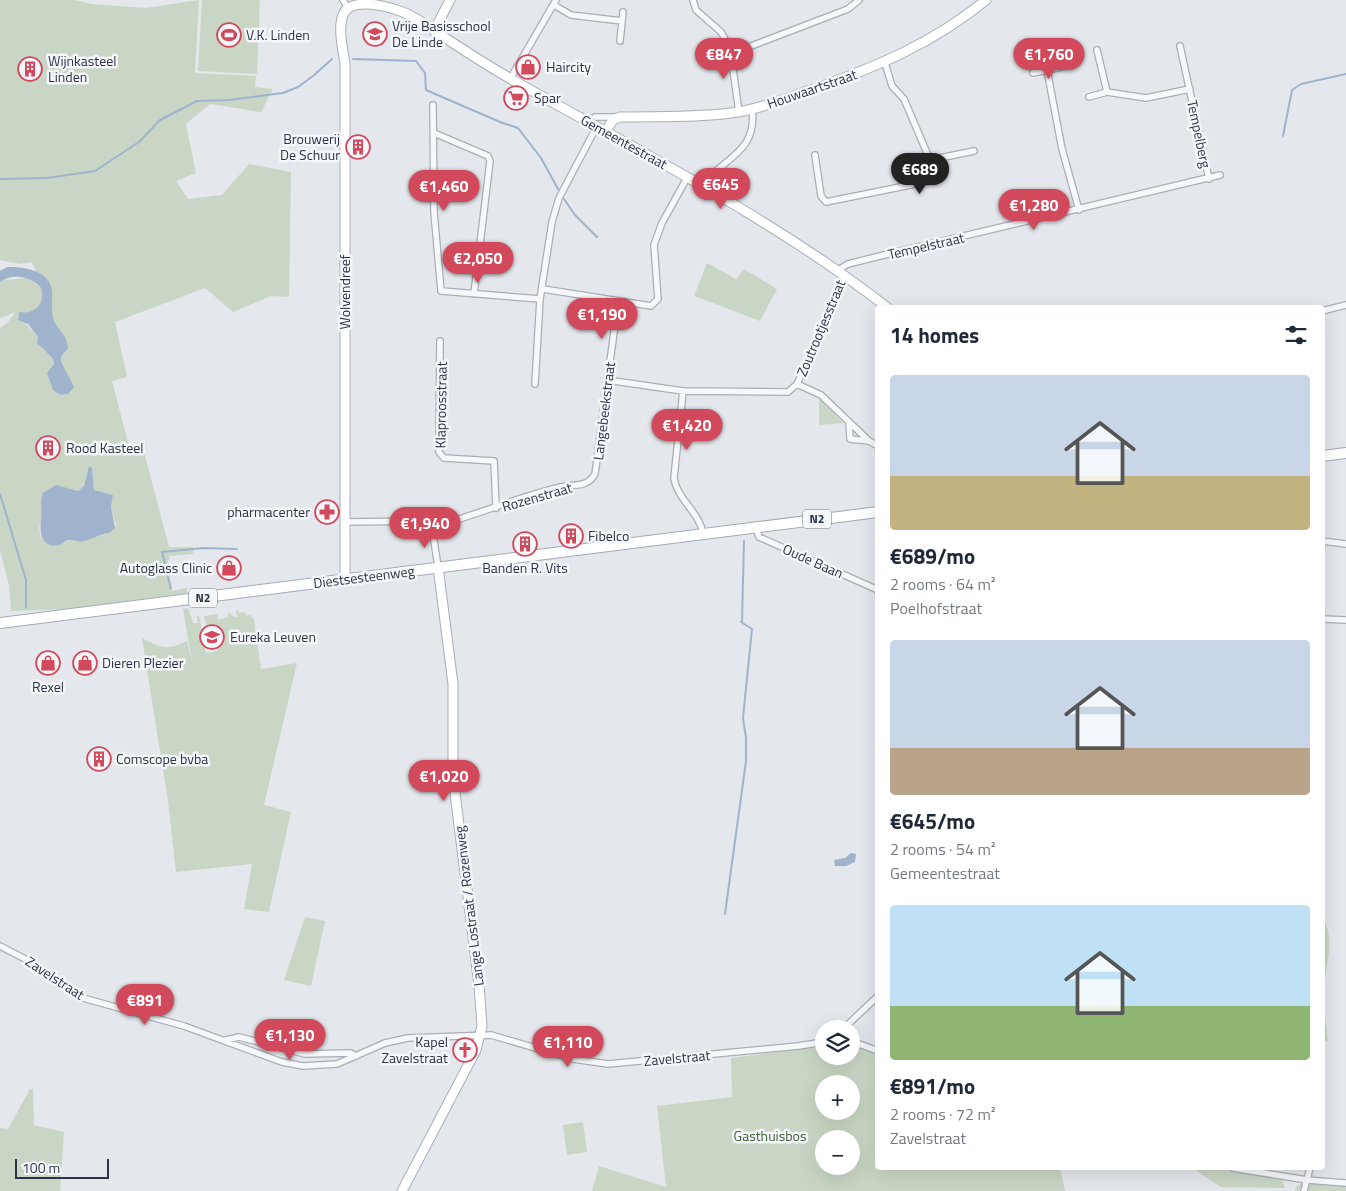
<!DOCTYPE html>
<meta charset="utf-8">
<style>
body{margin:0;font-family:"Titillium Web",sans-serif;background:#f6f6f7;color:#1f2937;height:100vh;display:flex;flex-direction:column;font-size:19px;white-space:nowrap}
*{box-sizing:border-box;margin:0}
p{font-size:16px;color:#747a83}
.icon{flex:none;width:28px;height:28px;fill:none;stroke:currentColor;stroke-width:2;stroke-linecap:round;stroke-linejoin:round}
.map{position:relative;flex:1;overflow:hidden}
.side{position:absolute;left:875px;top:305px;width:450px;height:865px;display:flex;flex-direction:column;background:#fff;border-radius:5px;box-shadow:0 5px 20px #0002}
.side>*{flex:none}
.controls{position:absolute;left:815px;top:1020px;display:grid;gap:10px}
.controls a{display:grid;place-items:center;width:45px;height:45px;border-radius:50%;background:#fff;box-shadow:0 5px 20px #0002;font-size:25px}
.scale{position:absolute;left:15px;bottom:12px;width:94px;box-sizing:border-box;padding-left:5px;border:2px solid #2b3445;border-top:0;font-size:14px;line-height:18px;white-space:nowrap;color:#2b3445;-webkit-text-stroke:4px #f4f6f9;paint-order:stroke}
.price{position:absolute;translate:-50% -42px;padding:0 11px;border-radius:18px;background:#d1495b;color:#fff;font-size:16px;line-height:32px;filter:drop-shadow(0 1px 2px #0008)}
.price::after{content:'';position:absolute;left:50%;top:30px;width:15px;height:11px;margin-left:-8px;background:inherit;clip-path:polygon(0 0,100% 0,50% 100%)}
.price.selected{background:#222;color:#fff}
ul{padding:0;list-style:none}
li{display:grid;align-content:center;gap:10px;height:265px;padding:0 15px}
li span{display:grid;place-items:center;height:155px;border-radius:5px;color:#555}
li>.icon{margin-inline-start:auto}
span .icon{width:90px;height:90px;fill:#fffc;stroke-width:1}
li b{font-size:21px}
h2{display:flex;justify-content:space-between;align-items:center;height:60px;padding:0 15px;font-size:21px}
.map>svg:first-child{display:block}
.green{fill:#c9d6c5;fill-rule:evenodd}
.water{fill:#9fb4cc}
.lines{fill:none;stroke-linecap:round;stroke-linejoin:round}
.stream{stroke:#9fb4cc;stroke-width:2}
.street-casing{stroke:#a9aeb7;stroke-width:8}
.secondary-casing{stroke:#a9aeb7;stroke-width:11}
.primary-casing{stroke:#a3abb8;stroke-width:12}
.street{stroke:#f7f8fa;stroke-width:5.5}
.secondary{stroke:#fff;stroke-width:9}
.primary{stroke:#fff;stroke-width:10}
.labels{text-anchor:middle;stroke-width:5;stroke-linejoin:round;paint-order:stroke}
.shield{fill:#f4f6f9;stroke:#676e7b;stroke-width:1}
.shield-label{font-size:12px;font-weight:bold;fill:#2b3445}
.poi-label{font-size:14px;fill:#2b3445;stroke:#f4f6f9;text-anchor:start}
.street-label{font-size:14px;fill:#2b3445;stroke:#f4f6f9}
.park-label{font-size:14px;fill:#3f6138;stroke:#f4f6f9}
</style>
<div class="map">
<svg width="1346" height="1191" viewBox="0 0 1346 1191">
<rect width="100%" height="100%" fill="#e4e7ec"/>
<path class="green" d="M0 0H75L91 4 146 8 199 0 195 73 256 76 255 87 273 89 261 112 210 104 186 124 196 173 176 181 188 199 222 195 249 164 291 172 289 297 271 296 233 312 205 288 115 322 127 377 112 381 131 454 144 452 169 547H193V554L170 556 168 561 171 591 187 588V593L69 609 11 611 9 585 0 550V328L8 322 16 312 0 318V282L3 280 28 278 41 288C45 302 38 312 24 313V322L38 337 41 348 53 359 54 364 51 369 53 390 60 395 68 394 61 362V357L66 352 52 317 45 278 36 272 32 262 20 264 0 260ZM89 466 92 468 94 490 113 495 111 507 116 526 106 534 77 542 70 540 58 545 47 543C27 528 52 501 61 487L78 491 84 486Z
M202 0H260L257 74 198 71Z
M707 263 736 279 744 269 777 289 760 321 694 296Z
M819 398 843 423 819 425Z
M188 608 193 623H198L197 616 199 615 206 653 218 651 216 643 207 645 205 635 209 634 204 616 218 614V620L228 617V613H230L234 617H237L236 611 238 610 239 613 245 612 246 616 250 615 254 619 261 669 297 663 264 805 291 812 269 912 244 909 252 864 176 872 168 801 142 638C161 648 167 651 187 641L192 662 183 609Z
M305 917 325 921 311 986 284 980Z
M1323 918C1338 945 1321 975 1323 1002 1324 1015 1327 1028 1328 1041H1322Z
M851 1044 877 1053 878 1168H1060L1065 1191H592L599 1166 666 1187 657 1106 732 1097 731 1058 824 1046V1056H851ZM824 1084H851V1111H824ZM824 1139H851V1166H824Z
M30 1089H33L34 1125 64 1132 60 1191H0V1128L8 1129Z
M583 1122 587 1152 567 1155 563 1125Z
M1192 1168H1245L1281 1175 1285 1188 1221 1187Z
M1304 1182 1346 1185V1191H1295L1296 1187Z"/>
<path class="water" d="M7 267C22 267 45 269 51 286 54 296 50 308 53 317 55 329 66 331 68 348 66 352 62 354 61 358 59 361 72 381 74 387L68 394 60 395 53 390 47 373 54 364 53 359 37 343 38 337 28 324 18 320 19 312C34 315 46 304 41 288 32 276 12 273 0 282V271Z
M89 466 92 468 94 490 113 495 111 507 115 528 109 533C99 534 94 539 84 541 79 543 75 540 69 540 65 540 63 544 59 545 42 549 39 532 41 520 43 510 39 504 43 493L56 485 78 491 84 486Z
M851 853 856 854 855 862 846 866H835L834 860 845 858Z"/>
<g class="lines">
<path class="stream" d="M353 59 416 61 425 73 426 90 500 122 518 128 541 158 558 189
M1283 136 1292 90 1301 84 1346 74
M0 179 47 178 95 171 139 142 160 120 197 101 229 100 283 93 298 87 313 76 332 59
M564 199 575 215 597 237
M0 494 26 580V608
M171 589 162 552 204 548 237 549
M742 622 744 541
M725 914 746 761V738L743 718 752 629 741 622"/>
<g class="street-casing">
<path id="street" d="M343 0 348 8
M693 0 696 10 721 32 733 53
M554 5 571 15 622 21
M620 41 623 12
M1180 46 1209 179
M1097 50 1107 92 1146 98 1190 89
M733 53 848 9 859 0
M733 53 731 56 739 112
M1047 70 1062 149 1079 210
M1033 73 1061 67
M510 79 556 0
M1089 97 1107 92
M433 105 434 212 441 291 540 299
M595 117H618
M434 133 488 156 490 161 474 294
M815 155 821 196 826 202 930 181 932 176 930 160 904 99 892 86 885 63
M930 160 974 151
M703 185C722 158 758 153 752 109
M838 270 848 264 884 255 1220 175
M543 289 651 306 658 299 654 245 662 223 688 176
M1322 311 1346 305
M440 341 439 452 444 458 494 461 496 508
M607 380 683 391 788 392 797 384 844 275
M535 384 540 299 552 222 559 198 597 126
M797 384 821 395 869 441 878 446
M683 391 674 478C677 500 700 512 703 534
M849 423 850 439 869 441
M344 522 427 521 432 527C475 516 517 497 561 487 575 484 587 488 595 474L618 302
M432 527 438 567
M756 527 759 537 878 590
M1322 541 1346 544
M1322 619 1346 620
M0 946 33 963 83 998 184 1026 282 1062 303 1066 337 1064 385 1043 408 1038 491 1035 573 1059 608 1064 798 1046 824 1042
M843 1029 878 996
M226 1040 239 1037 305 1054 351 1053 356 1056
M851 1041 878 1051
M1233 1168 1307 1180 1346 1183
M1304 1191 1310 1168"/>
</g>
<g class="secondary-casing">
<path id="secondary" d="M434 31 450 0
M605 132 613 120 620 117C658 116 700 118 738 112 763 108 787 98 811 90 876 67 932 44 986 0
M345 579V63C343 50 334 15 350 7 364 0 391 7 405 13 423 21 440 35 456 45 479 60 503 75 527 88 650 157 776 221 888 308
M402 1191 476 1050 482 1026 479 985 453 777V684L438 567"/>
</g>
<g class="primary-casing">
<path id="primary" d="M1322 456 1346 453
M0 623 878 512"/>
</g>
<use href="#street" class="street"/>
<use href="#secondary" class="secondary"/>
<use href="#primary" class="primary"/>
</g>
<defs>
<g id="school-ring" transform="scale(1.25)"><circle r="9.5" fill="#f4f6f9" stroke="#d1495b" stroke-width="1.5"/><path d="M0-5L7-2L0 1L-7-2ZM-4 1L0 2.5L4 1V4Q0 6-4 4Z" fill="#d1495b"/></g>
<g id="stadium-ring" transform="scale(1.25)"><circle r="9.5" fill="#f4f6f9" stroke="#d1495b" stroke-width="1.5"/><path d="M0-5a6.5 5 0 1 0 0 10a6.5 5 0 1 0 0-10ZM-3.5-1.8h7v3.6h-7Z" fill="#d1495b"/></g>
<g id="shop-ring" transform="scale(1.25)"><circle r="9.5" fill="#f4f6f9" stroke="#d1495b" stroke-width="1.5"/><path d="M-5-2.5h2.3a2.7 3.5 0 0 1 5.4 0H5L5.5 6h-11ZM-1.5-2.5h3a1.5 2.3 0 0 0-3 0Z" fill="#d1495b"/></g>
<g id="building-ring" transform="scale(1.25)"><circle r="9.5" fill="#f4f6f9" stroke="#d1495b" stroke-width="1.5"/><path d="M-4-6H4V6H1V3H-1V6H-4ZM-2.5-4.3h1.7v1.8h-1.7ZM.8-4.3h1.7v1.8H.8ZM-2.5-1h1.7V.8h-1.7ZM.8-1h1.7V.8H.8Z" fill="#d1495b"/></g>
<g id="supermarket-ring" transform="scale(1.25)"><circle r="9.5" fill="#f4f6f9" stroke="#d1495b" stroke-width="1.5"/><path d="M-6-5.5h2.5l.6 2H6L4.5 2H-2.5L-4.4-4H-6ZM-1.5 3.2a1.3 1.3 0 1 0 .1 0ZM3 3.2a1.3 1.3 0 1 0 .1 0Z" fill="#d1495b"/></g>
<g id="pharmacy-ring" transform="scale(1.25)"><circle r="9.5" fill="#f4f6f9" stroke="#d1495b" stroke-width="1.5"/><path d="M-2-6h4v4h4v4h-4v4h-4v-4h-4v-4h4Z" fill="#d1495b"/></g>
<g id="church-ring" transform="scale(1.25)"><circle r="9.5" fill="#f4f6f9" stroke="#d1495b" stroke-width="1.5"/><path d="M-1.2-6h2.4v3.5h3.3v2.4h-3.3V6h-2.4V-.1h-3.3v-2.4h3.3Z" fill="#d1495b"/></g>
</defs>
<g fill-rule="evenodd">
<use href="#school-ring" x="375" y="34"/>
<use href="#stadium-ring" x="229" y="35"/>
<use href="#shop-ring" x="528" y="67"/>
<use href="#building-ring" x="30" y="69"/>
<use href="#supermarket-ring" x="516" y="98"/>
<use href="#building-ring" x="358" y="147"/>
<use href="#building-ring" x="48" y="448"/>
<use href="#pharmacy-ring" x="327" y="512"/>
<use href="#building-ring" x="571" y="536"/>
<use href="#building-ring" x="525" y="544"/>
<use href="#shop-ring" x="229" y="568"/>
<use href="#school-ring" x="212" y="637"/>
<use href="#shop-ring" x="48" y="663"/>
<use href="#shop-ring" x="85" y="663"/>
<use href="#building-ring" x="99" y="759"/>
<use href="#church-ring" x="465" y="1050"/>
</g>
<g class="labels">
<g class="shield">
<rect x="803" y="509.5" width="28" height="19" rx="4"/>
<rect x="189" y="588.5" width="28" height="19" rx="4"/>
</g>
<g class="shield-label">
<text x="817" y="523">N2</text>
<text x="203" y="602">N2</text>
</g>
<g class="poi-label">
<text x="392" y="31">Vrije Basisschool<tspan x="392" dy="16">De Linde</tspan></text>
<text x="246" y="40">V.K. Linden</text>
<text x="48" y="66">Wijnkasteel<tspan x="48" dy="16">Linden</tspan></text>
<text x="546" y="72">Haircity</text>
<text x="534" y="103">Spar</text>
<text x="340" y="144" text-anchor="end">Brouwerij<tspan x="340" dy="16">De Schuur</tspan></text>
<text x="66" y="453">Rood Kasteel</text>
<text x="310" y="517" text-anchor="end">pharmacenter</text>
<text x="588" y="541">Fibelco</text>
<text x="212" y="573" text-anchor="end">Autoglass Clinic</text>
<text x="525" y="573" text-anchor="middle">Banden R. Vits</text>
<text x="230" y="642">Eureka Leuven</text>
<text x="102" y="668">Dieren Plezier</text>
<text x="48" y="692" text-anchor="middle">Rexel</text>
<text x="116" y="764">Comscope bvba</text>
<text x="448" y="1047" text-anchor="end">Kapel<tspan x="448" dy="16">Zavelstraat</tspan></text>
</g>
<g class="street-label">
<text transform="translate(812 89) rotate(-19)" y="5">Houwaartstraat</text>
<text transform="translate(1199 134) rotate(78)" y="5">Tempelberg</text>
<text transform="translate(624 142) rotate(29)" y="5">Gemeentestraat</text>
<text transform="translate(926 246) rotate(-13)" y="5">Tempelstraat</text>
<text transform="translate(345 292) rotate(-90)" y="5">Wolvendreef</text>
<text transform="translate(821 328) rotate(-67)" y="5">Zoutrootjesstraat</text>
<text transform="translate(441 405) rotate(-89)" y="5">Klaproosstraat</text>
<text transform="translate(604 411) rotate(-83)" y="5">Langebeekstraat</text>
<text transform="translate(537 497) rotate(-16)" y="5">Rozenstraat</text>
<text transform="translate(813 561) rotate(24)" y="5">Oude Baan</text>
<text transform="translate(364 577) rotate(-7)" y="5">Diestsesteenweg</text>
<text transform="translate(469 906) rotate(-97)" y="5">Lange Lostraat / Rozenweg</text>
<text transform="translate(55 978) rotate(33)" y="5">Zavelstraat</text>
<text transform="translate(677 1058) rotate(-5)" y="5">Zavelstraat</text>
</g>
<g class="park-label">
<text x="770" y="1141">Gasthuisbos</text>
</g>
</g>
</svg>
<div class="controls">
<a><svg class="icon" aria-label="layers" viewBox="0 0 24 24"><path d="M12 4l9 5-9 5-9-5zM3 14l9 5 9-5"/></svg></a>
<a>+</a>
<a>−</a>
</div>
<div class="scale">100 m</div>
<b class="price" style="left:724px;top:80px">€847</b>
<b class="price" style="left:1049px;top:80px">€1,760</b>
<b class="price selected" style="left:920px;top:195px">€689</b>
<b class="price" style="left:721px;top:210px">€645</b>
<b class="price" style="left:444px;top:212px">€1,460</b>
<b class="price" style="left:1034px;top:231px">€1,280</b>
<b class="price" style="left:478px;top:284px">€2,050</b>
<b class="price" style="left:602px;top:340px">€1,190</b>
<b class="price" style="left:687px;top:451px">€1,420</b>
<b class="price" style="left:425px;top:549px">€1,940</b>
<b class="price" style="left:444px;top:802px">€1,020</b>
<b class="price" style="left:145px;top:1026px">€891</b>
<b class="price" style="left:290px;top:1061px">€1,130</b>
<b class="price" style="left:568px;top:1068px">€1,110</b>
<section class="side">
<h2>14 homes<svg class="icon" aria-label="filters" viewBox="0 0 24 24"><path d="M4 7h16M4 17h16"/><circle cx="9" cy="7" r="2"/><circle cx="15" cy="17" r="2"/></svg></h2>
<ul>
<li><span style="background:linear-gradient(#c9d6e8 65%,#c2b280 0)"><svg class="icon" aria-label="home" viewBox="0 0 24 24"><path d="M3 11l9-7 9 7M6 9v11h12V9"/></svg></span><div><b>€689/mo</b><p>2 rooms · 64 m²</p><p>Poelhofstraat</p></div></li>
<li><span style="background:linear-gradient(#c9d6e8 70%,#b9a48a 0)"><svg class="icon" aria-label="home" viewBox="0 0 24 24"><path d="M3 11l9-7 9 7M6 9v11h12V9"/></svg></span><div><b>€645/mo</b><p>2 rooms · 54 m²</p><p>Gemeentestraat</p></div></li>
<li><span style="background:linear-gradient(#bfe0f5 65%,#8fb573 0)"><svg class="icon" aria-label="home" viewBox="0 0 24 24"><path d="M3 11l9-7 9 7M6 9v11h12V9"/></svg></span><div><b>€891/mo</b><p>2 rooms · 72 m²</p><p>Zavelstraat</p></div></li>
</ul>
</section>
</div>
